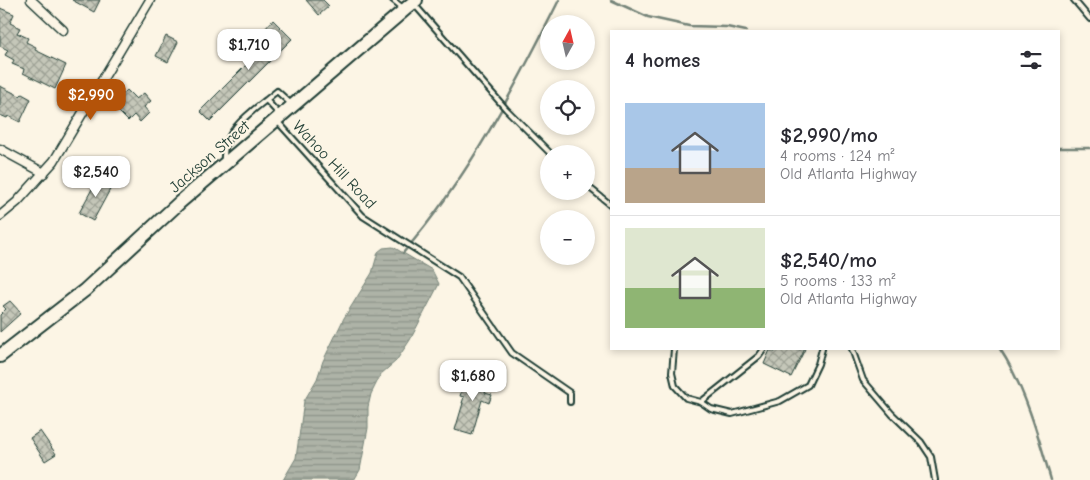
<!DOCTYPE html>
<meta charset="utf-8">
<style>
body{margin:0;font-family:"Comic Neue",sans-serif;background:#f2f2f3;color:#2b2b33;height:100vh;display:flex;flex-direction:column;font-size:19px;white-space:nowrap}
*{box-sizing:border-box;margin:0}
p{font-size:16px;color:#7c7c81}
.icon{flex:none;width:28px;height:28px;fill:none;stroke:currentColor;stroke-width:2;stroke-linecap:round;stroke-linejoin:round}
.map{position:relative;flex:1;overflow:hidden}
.details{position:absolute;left:610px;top:30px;width:450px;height:320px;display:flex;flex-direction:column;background:#fff;border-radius:0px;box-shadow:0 2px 8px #0003}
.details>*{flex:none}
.needle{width:32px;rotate:8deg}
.tools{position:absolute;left:540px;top:15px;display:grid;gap:10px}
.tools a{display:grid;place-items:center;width:55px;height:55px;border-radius:50%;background:#fff;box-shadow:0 2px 8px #0003;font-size:25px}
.price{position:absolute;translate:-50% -42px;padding:0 11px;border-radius:10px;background:#fff;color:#222;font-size:16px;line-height:32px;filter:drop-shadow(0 1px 2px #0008)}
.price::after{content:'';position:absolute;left:50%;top:30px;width:15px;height:11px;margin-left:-8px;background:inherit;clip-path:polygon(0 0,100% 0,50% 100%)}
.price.on{background:#b45309;color:#fff}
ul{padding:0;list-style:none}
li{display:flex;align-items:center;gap:15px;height:125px;padding:0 15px}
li+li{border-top:1px solid #e1e1e2}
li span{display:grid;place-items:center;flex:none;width:140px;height:100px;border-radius:0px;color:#555}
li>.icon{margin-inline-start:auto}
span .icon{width:60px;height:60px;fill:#fffc;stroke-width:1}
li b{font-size:21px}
h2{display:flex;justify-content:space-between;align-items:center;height:60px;padding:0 15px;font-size:21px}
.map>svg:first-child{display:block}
.water{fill:url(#water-rules);stroke:#758479}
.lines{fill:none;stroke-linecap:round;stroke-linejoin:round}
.stream{stroke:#758479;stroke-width:2.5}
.building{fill:url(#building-cross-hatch);stroke:#1f3d34}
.service-casing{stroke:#1f3d34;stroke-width:8}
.minor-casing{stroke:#1f3d34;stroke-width:11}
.primary-casing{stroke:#1f3d34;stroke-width:16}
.service{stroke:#fcf5e5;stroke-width:4}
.minor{stroke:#fcf5e5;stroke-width:8}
.primary{stroke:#fcf5e5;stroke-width:12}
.labels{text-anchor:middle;stroke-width:4;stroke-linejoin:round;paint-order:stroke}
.street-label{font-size:16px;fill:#1f3d34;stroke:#fcf5e5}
</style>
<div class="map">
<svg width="1090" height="480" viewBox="0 0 1090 480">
<defs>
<pattern id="water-rules" width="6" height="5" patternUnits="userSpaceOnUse" patternTransform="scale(1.25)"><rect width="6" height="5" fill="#aeb3a7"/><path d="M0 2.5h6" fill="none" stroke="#8d9389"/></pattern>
<pattern id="building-cross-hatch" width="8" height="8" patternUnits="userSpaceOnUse" patternTransform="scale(1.25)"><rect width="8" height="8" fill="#c5c7b9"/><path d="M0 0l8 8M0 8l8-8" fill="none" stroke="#9fa397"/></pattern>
</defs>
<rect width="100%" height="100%" fill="#fcf5e5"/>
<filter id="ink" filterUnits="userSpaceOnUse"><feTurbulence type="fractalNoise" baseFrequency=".02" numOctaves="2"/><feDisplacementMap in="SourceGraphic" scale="10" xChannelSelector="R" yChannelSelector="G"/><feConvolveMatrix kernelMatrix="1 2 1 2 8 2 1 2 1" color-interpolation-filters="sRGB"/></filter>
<g filter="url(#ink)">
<path class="water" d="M393 247 432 270 439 284 410 340 396 361 381 374 371 394 368 407V428L360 470 354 480H283L296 458 304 401 317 379 323 361 344 318 372 273 378 252 383 248Z"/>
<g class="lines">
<path class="stream" d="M611 0 648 17 689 26 727 27 746 31
M1059 148H1090
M403 253C468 178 515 88 559 0
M1000 349C1024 385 1039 438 1051 480"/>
</g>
<path class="building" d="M72 0H100L94 12Z
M306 0H323L329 6 319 15Z
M0 8 14 14 10 23 20 28 17 33 28 38 26 42 36 47 35 50 66 65 55 89 23 73 24 69 12 64 14 60 5 55 8 50 0 46Z
M273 20 292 39 210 121 200 111 272 39 264 30Z
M166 36 178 42 168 62 156 56Z
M0 86 20 96 22 94 31 99 20 122 8 116 7 118 0 115Z
M127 90 136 99 144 93 151 101 144 107 149 113 140 122 134 115 128 121 112 105Z
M99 176 113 184 93 221 79 213Z
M10 301 21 313 0 332V315L6 309 3 306Z
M776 349H805L791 377 764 364 770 350 775 352Z
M474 371 488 376 487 380 490 381 485 393 492 395 489 403 482 400 472 435 455 430 463 403H462L464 397 460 396 465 381 470 382Z
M40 431 56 454 45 461 30 438Z"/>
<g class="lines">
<g class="service-casing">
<path id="service" d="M393 0 403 8
M1074 0 1090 19
M414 4 506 109 551 154
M279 114 266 100 277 91 290 103
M278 122 363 216 459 277 512 353 570 393V402
M224 160C222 133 247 115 266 100
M586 185 611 205
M674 349 672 373 675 386 686 398 701 402 711 409 732 414 780 401 808 385 818 364 822 349
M852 349 863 380 892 414 921 442 931 457 935 480
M701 402 759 356 764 349"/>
</g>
<g class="minor-casing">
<path id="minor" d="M31 0 63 30
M0 149 44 173
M0 216 17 202 54 161 150 0"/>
</g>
<g class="primary-casing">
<path id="primary" d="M0 356 85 290 179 203 416 0"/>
</g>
<use href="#service" class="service"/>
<use href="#minor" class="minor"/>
<use href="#primary" class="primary"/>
</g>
</g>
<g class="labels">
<g class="street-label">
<text transform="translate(209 156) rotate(-41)" y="6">Jackson Street</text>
<text transform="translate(335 164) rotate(47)" y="6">Wahoo Hill Road</text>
</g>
</g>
</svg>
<div class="tools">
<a><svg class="needle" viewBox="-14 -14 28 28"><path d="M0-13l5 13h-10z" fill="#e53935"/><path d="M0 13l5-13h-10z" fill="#7c7c81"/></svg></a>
<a><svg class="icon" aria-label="locate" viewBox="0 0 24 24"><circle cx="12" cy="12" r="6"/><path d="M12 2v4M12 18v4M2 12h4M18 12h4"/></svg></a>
<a>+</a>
<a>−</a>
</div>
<b class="price" style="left:249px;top:71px">$1,710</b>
<b class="price on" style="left:91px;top:121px">$2,990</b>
<b class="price" style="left:96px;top:198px">$2,540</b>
<b class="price" style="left:473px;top:402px">$1,680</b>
<section class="details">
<h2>4 homes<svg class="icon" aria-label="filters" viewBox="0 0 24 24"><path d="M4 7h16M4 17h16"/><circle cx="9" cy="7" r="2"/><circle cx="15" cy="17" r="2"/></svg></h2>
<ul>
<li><span style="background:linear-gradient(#a9c7e8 65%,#b9a48a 0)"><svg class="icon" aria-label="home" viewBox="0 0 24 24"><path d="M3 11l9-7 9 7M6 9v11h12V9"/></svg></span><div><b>$2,990/mo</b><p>4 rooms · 124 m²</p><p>Old Atlanta Highway</p></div></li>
<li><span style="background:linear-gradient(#dfe7d0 60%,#8fb573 0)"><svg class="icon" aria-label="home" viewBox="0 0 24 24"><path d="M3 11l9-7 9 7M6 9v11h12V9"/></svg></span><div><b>$2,540/mo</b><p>5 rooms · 133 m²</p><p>Old Atlanta Highway</p></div></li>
</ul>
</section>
</div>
